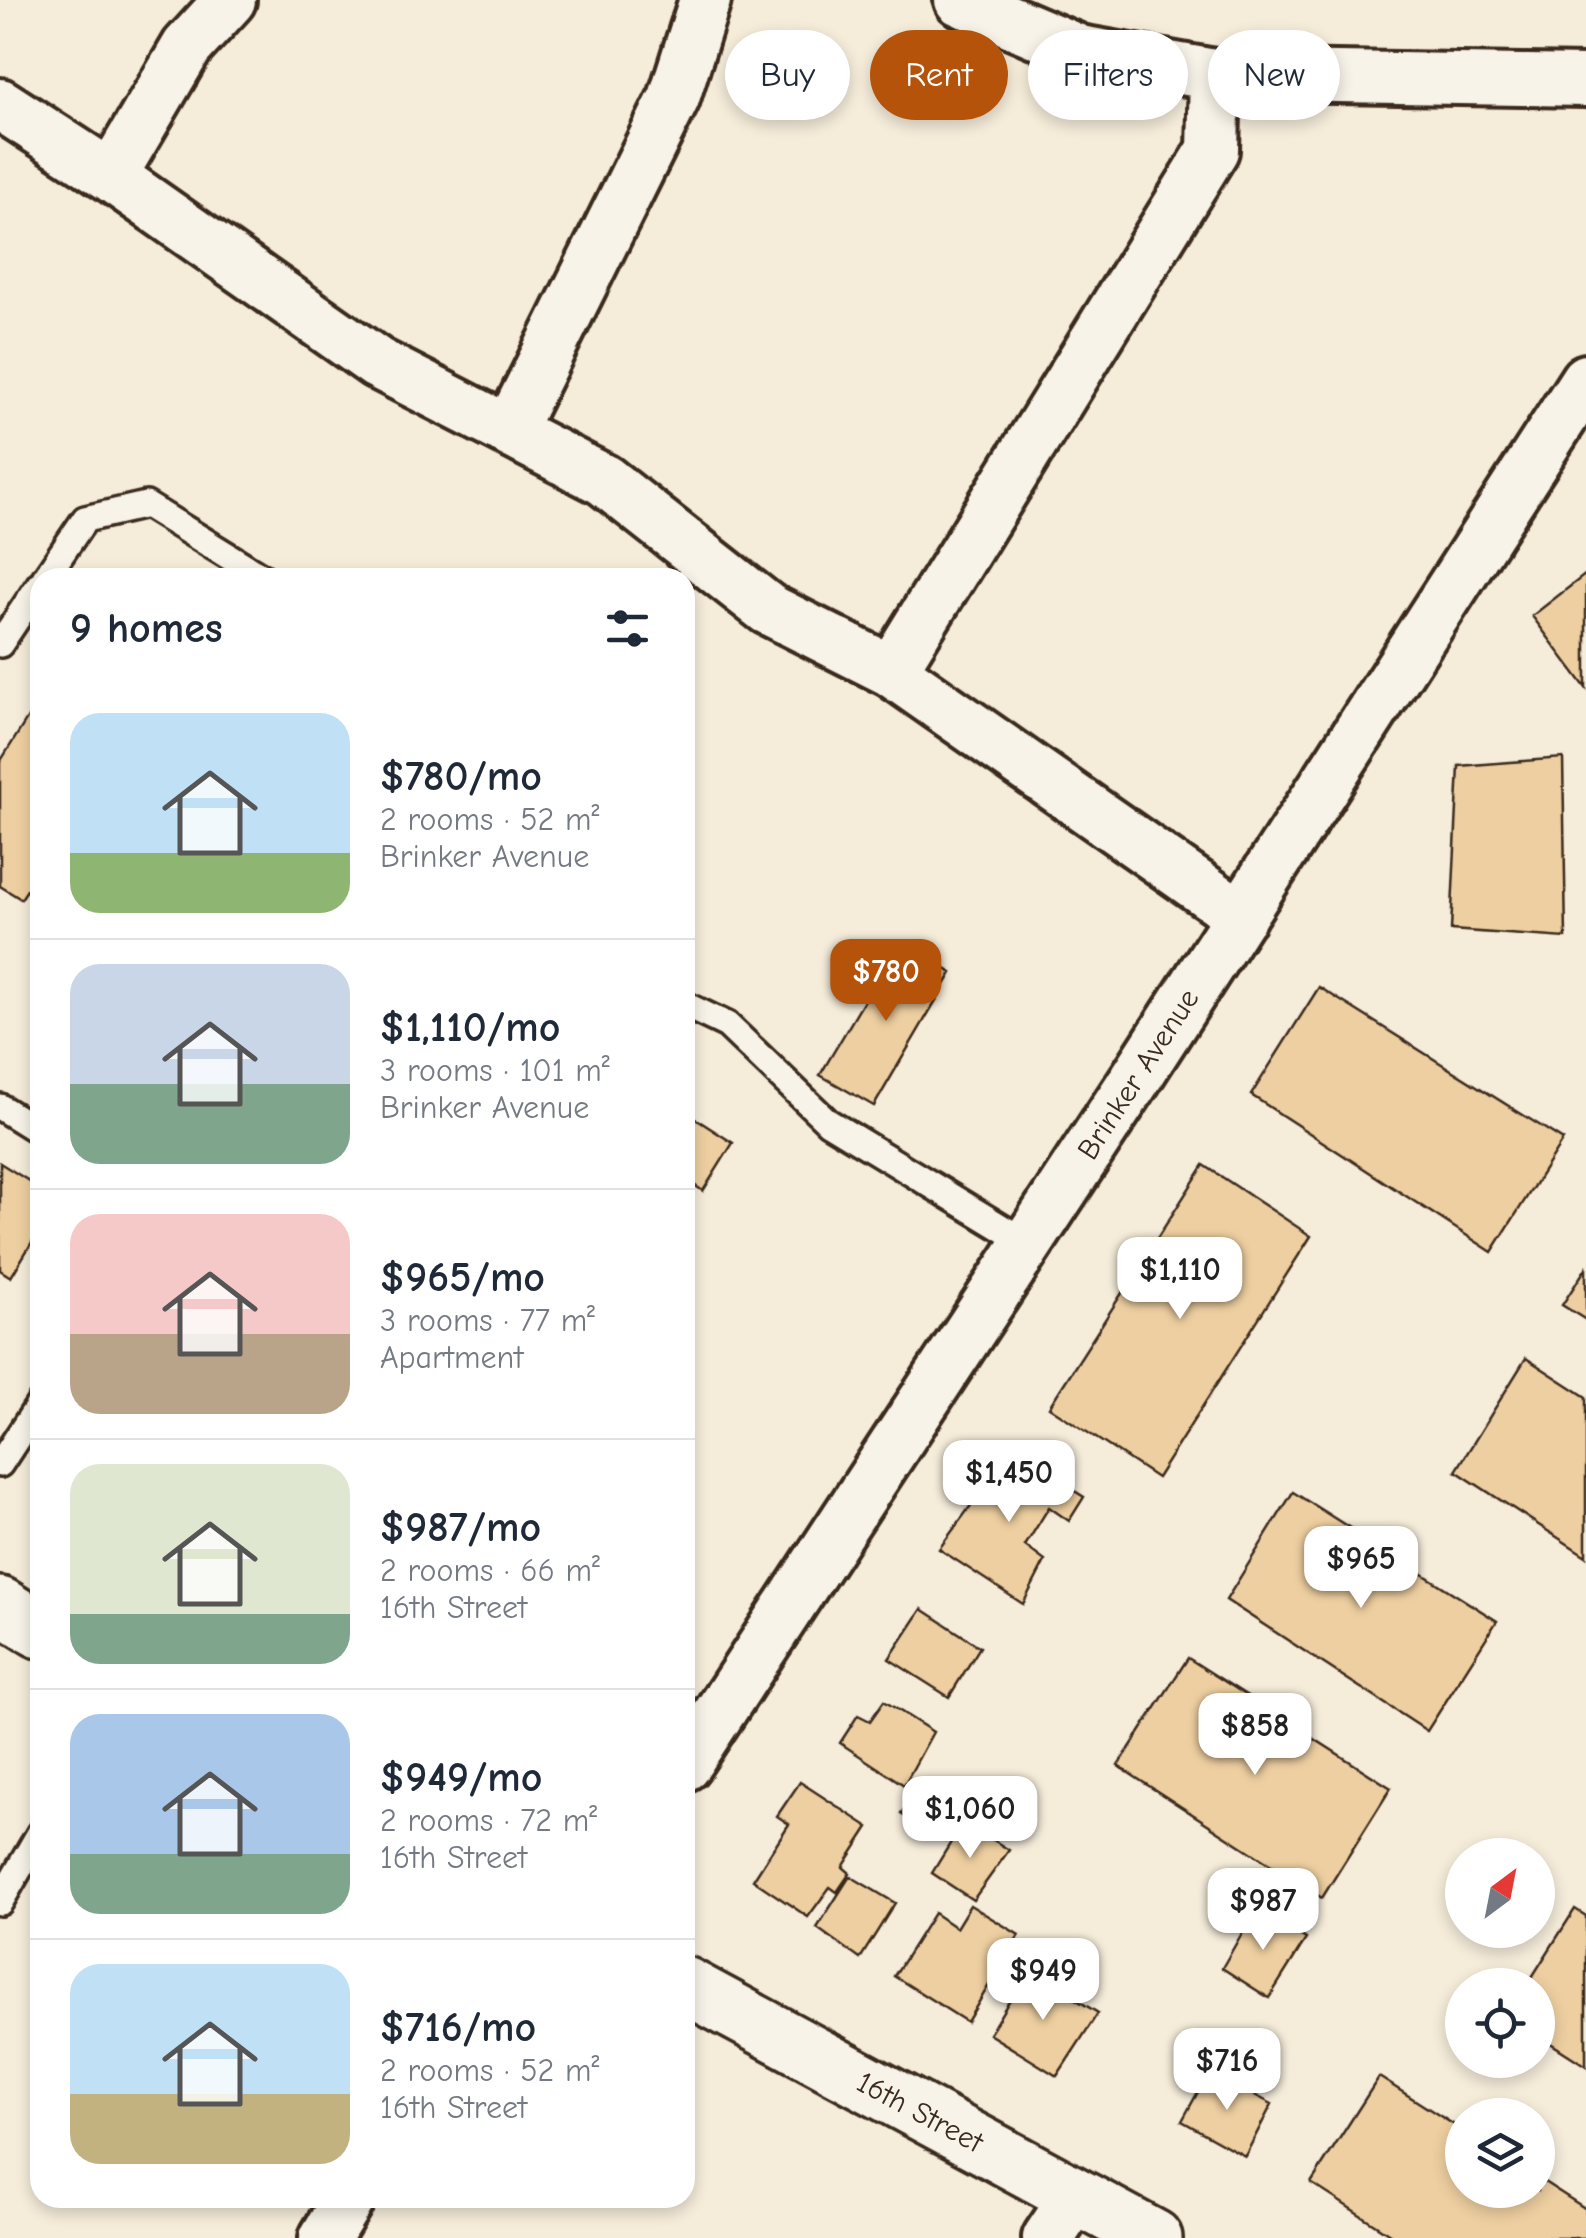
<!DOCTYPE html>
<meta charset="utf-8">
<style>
body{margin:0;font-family:"Comic Neue",sans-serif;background:#f6f6f7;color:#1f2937;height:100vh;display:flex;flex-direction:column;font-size:38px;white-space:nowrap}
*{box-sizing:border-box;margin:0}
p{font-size:32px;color:#747a83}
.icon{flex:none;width:55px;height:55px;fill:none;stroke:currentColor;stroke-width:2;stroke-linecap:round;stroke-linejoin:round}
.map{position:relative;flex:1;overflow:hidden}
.panel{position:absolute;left:30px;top:568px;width:665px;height:1640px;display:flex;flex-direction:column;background:#fff;border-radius:30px;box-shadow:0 5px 15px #0003}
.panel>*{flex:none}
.top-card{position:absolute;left:725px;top:30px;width:710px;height:90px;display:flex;gap:20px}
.needle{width:65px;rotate:32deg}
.fabs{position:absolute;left:1445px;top:1838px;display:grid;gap:20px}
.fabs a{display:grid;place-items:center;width:110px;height:110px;border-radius:50%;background:#fff;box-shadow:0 5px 15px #0003;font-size:50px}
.price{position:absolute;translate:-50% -85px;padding:0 22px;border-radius:20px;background:#fff;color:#222;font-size:32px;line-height:65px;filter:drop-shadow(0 2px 5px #0008)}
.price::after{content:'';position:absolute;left:50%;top:60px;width:30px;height:22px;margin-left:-15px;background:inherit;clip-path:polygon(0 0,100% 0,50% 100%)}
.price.current{background:#b45309;color:#fff}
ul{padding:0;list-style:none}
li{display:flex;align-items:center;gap:30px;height:250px;padding:0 40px}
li+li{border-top:2px solid #e0e1e3}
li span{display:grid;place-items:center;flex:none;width:280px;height:200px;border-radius:30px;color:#555}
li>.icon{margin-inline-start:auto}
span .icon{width:120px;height:120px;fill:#fffc;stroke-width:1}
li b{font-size:42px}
h2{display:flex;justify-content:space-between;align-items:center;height:120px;padding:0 40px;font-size:42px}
.chip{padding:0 35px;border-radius:45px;background:#fff;box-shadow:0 5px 15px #0003;font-size:35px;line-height:90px}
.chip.current{background:#b45309;color:#fff}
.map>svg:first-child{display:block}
.building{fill:#eecfa1;stroke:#3b2a1e;stroke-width:2.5}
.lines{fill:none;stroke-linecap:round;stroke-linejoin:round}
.service-casing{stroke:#3b2a1e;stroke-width:32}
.minor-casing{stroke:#3b2a1e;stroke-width:58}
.tertiary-casing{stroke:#3b2a1e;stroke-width:62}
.service{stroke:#f7f3e8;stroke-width:25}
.minor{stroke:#f7f3e8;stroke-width:50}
.tertiary{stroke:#f7f3e8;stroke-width:55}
.labels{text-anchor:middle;stroke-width:8;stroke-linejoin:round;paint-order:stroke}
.street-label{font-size:30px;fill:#3b2a1e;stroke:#f7f3e8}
</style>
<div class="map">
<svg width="1586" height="2238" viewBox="0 0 1586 2238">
<rect width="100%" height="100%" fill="#f5ecda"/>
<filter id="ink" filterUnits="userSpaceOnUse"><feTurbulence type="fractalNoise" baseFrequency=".01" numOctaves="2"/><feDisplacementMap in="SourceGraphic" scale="20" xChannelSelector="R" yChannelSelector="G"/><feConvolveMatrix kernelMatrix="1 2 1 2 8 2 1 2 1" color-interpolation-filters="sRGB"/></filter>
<g filter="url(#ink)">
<path class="building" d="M1586 574V688L1532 616Z
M40 698V870L21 899 0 886V762Z
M1563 758 1566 938 1451 930 1459 766Z
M899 942 952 973 874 1106 820 1075Z
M1319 987 1563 1140 1492 1252 1251 1095Z
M685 1112 733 1143 703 1191 685 1179Z
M0 1163 40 1188V1229L11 1277 0 1270Z
M1204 1165 1311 1236 1157 1478 1049 1407Z
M1586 1268V1320L1562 1305Z
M1526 1358 1586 1397V1556L1456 1471Z
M1011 1451 1084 1497 1069 1521 1049 1507 1025 1546 1045 1561 1023 1604 939 1549Z
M1293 1492 1497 1621 1427 1731 1226 1600Z
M922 1609 980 1647 949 1697 889 1659Z
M1188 1658 1391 1788 1322 1898 1118 1766Z
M884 1701 933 1732 904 1785 840 1743 858 1715 870 1721Z
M800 1782 869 1827 843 1867 850 1873 837 1892 830 1887 808 1917 753 1880 789 1824 777 1816Z
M920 1785 962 1813 945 1841 901 1814Z
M964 1821 1009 1850 973 1900 932 1873Z
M850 1876 895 1903 860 1959 817 1928Z
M970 1905 1019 1935 967 2022 894 1976 934 1913 956 1928Z
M1256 1909 1306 1939 1269 1998 1222 1968Z
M1575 1909 1586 1916V2066L1538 2035V1985H1527Z
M1028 1970 1098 2013 1057 2076 989 2034Z
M1209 2072 1272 2104 1245 2156 1182 2121Z
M1379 2077 1462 2130V2190H1538V2178L1586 2209V2238H1396L1311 2183Z"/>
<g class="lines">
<g class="service-casing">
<path id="service" d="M45 578 85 519 146 505 264 578
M0 644 40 584
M685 1005 727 1025 828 1122 1027 1243
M0 1107 40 1132
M0 1464 40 1403
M0 1902 40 1833"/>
</g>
<g class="minor-casing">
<path id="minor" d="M960 0 1080 51 1215 75 1586 81
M0 104 111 176 377 363 604 480 768 609 891 671 1241 916
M111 176 187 47 230 0
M509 431 674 98 705 0
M891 671 1213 150 1215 75
M685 1765 1136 1078 1586 380
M325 2238 349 2198
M1048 2238 1076 2196"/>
</g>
<g class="tertiary-casing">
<path id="tertiary" d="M0 1605 40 1630
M685 1985 1154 2238"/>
</g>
<use href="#service" class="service"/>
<use href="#minor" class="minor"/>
<use href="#tertiary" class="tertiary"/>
</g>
</g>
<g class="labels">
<g class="street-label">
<text transform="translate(1138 1074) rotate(-57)" y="10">Brinker Avenue</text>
<text transform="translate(920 2112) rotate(28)" y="10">16th Street</text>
</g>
</g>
</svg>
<div class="fabs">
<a><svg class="needle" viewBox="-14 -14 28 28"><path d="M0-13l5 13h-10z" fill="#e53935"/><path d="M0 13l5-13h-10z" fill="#747a83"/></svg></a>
<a><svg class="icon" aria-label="locate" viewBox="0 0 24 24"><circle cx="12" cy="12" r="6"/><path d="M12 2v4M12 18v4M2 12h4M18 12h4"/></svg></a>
<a><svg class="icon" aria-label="layers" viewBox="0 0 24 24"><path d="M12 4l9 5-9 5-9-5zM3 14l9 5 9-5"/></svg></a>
</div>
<b class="price current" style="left:886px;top:1024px">$780</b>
<b class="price" style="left:1180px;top:1322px">$1,110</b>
<b class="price" style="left:1009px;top:1525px">$1,450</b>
<b class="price" style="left:1361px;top:1611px">$965</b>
<b class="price" style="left:1255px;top:1778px">$858</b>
<b class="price" style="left:970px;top:1861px">$1,060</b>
<b class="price" style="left:1263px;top:1953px">$987</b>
<b class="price" style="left:1043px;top:2023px">$949</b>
<b class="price" style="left:1227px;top:2113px">$716</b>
<div class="top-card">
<a class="chip">Buy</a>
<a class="chip current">Rent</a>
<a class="chip">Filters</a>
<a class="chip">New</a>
</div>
<section class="panel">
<h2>9 homes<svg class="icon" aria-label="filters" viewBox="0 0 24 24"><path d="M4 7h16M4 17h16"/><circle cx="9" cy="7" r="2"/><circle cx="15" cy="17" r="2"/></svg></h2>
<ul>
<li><span style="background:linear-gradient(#bfe0f5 70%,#8fb573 0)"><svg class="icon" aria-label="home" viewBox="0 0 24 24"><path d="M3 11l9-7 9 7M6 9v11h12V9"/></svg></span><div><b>$780/mo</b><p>2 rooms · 52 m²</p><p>Brinker Avenue</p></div></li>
<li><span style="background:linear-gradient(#c9d6e8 60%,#7fa58c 0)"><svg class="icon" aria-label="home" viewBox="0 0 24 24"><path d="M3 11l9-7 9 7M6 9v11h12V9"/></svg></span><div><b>$1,110/mo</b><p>3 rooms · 101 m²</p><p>Brinker Avenue</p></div></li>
<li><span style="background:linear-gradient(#f6c9c9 60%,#b9a48a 0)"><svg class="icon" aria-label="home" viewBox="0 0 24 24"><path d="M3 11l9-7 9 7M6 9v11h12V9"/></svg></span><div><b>$965/mo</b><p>3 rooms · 77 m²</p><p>Apartment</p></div></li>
<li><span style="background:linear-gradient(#dfe7d0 75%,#7fa58c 0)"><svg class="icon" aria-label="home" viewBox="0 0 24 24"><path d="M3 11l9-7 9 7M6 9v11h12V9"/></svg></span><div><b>$987/mo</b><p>2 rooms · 66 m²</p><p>16th Street</p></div></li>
<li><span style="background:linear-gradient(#a9c7e8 70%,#7fa58c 0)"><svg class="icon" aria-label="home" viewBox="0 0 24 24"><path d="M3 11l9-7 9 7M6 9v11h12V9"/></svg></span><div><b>$949/mo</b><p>2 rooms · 72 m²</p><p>16th Street</p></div></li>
<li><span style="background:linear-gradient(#bfe0f5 65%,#c2b280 0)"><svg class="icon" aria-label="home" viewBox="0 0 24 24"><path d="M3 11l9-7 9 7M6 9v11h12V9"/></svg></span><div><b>$716/mo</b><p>2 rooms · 52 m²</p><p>16th Street</p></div></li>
</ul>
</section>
</div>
